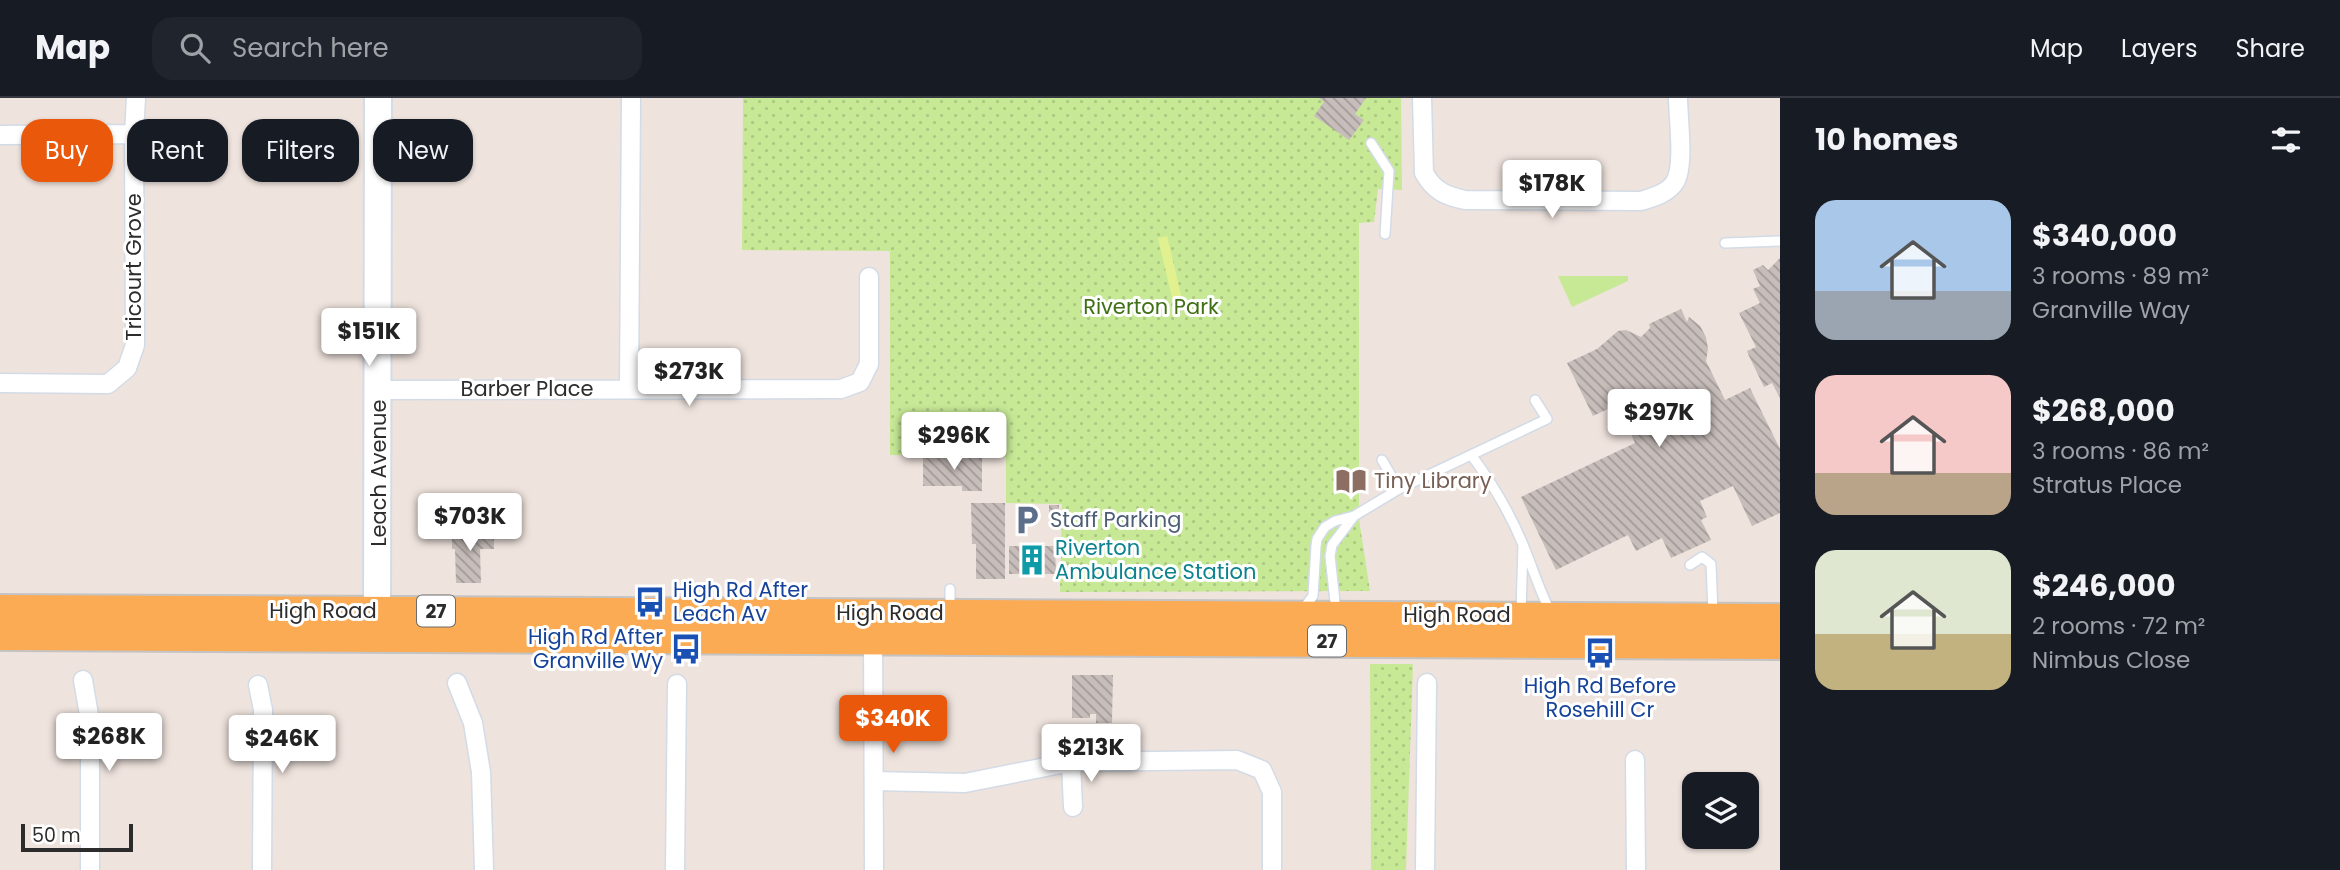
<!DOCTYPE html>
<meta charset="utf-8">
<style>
body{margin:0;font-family:Poppins,sans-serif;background:#20242c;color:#f1f3f6;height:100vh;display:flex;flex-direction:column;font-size:26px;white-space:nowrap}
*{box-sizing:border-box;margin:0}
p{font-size:23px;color:#9ea1a6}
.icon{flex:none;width:38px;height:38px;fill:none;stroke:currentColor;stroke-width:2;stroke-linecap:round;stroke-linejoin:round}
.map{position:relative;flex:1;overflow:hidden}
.side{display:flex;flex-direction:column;background:#171b24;width:560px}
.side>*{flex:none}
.top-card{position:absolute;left:21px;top:21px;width:665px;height:63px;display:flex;gap:14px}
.tools{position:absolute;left:1682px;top:674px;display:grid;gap:14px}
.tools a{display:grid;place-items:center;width:77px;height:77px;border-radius:14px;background:#171b24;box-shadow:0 2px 5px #0004;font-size:35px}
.scale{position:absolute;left:21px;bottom:18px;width:112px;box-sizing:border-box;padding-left:7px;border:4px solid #2c2c2c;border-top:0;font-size:19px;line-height:24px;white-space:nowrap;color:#2c2c2c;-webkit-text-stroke:5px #fff;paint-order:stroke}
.price{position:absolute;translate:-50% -60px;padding:0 16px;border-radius:7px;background:#fff;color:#222;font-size:23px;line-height:46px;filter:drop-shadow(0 2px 4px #0008)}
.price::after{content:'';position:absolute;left:50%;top:42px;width:21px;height:16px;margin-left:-10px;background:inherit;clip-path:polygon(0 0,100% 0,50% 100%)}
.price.on{background:#ea580c;color:#fff}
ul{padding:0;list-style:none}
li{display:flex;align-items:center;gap:21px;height:175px;padding:0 35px}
li span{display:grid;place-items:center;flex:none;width:196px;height:140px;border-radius:21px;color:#555}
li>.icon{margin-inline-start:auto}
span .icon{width:84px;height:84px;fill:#fffc;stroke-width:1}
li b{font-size:30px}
h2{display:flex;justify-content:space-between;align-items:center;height:84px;padding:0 35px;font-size:30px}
.tag{padding:0 24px;border-radius:21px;background:#171b24;box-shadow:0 2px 5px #0004;font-size:24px;line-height:63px}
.tag.on{background:#ea580c;color:#fff}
header{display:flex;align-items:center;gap:42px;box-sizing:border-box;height:98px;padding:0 35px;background:#171b24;border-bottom:2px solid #363941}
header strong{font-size:33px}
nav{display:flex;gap:38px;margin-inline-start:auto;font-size:24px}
.search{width:490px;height:63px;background:#20242c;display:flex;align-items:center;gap:18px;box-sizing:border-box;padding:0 24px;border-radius:21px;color:#9ea1a6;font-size:26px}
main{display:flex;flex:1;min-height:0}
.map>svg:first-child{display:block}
.grass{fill:#c7e996}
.park{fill:url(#park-dots)}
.pitch{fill:#e1f190}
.building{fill:url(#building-back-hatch)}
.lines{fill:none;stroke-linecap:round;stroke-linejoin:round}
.lane-casing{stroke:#d2dbe6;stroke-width:12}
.street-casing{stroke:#d2dbe6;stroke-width:21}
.secondary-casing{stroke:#d2dbe6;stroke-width:30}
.primary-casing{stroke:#c4c4c4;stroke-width:32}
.lane{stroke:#fff;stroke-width:9}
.street{stroke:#fff;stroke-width:18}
.secondary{stroke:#fff;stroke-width:26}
.primary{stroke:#fcab55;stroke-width:28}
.labels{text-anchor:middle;stroke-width:6;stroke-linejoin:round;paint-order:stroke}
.shield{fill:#fff;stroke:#6b6b6b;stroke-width:2}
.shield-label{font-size:19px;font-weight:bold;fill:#2c2c2c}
.street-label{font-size:21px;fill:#2c2c2c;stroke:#fff}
.park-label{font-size:21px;fill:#3f7015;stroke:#fff}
.education-label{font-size:21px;fill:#785e54;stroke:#fff;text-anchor:start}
.service-label{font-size:21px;fill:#4e5e75;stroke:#fff;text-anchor:start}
.culture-label{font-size:21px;fill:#0d838f;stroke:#fff;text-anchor:start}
.transit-label{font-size:21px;fill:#164399;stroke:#fff;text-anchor:start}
</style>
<header>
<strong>Map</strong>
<div class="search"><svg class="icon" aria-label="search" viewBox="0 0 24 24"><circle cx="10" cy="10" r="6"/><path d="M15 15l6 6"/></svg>Search here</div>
<nav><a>Map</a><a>Layers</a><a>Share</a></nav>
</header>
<main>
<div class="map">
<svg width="1780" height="772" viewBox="0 0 1780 772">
<defs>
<pattern id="park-dots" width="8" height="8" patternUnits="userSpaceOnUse" patternTransform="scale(1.75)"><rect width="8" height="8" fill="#c7e996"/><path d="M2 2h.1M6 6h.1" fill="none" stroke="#abc881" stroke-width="1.8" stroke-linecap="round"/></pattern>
<pattern id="building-back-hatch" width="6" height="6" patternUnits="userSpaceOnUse" patternTransform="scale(1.75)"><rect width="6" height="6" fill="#c7bdba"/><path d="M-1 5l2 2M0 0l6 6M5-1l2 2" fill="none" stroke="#a29a97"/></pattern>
</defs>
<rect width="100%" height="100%" fill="#efe3dd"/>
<path class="grass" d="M1558 178H1628V183L1572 209Z"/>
<path class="park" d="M743 0H1401L1402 92 1378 91 1374 124 1359 125V421L1370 493 1060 494 1062 406 1006 405V359L890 357V153L742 152Z
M1370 566H1413L1406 772H1371Z"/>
<path class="pitch" d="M1167 138 1182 201 1173 204 1158 140Z"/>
<path class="building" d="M1319 0H1366L1355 16 1364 22 1349 42 1314 18 1324 4Z
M1780 160V300L1772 285 1764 289 1749 258 1747 253 1756 249 1739 215 1760 205 1753 191 1760 188 1753 172 1763 167 1768 172Z
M1681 211 1687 224 1689 219 1700 228 1706 239 1708 251 1706 263 1725 302 1750 290 1780 351V415L1752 428 1733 388 1700 403 1707 419 1701 422 1711 442 1671 460 1662 440 1636 453 1628 437 1556 472 1521 399 1635 345 1627 327 1620 330 1610 310 1593 318 1567 265 1597 251 1618 233 1626 232 1641 239 1650 230 1649 226Z
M946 332H985V355H946Z
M982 358V393H962V388H923V359Z
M971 405H1005V481H976V446H972Z
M1049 407H1059V425H1049Z
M452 431H494V451H480L481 485H456L455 451H452Z
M1009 448H1055L1056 476H1009Z
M1072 577H1113L1112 625H1096V616H1090V620H1072Z"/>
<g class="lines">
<g class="lane-casing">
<path id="lane" d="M1371 45 1389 73 1385 136
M1725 145 1780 143
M1472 358C1492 385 1511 417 1524 449 1533 471 1540 494 1551 515
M1382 362 1399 391
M1690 467 1702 459 1711 466 1713 515
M1303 511 1313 498 1316 448 1317 441 1325 429 1335 423 1354 418 1399 391 1547 321 1535 302
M950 512V491
M1336 513 1330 458 1332 447 1354 418
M1521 515 1523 446"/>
</g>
<g class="street-casing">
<path id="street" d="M1422 0 1424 75C1434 93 1446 98 1465 102L1641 103C1654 99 1668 95 1675 84 1685 68 1678 19 1678 0
M0 37 134 36
M0 285 108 286 127 270 135 247 134 36 136 0
M629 291 631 0
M379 292 841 291 860 284 869 266V179
M873 534 874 772
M83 582 90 623V772
M457 585 473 625 481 674 484 772
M258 587 263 612 262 772
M1635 662 1636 772
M1071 664 1073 709
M874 683 965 685 1071 664 1237 662 1262 672 1272 694V772
M675 772 677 586
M1425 772 1427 585"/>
</g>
<g class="secondary-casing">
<path id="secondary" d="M377 535 378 0"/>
</g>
<g class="primary-casing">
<path id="primary" d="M0 511 1780 520
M0 538 1780 547"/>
</g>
<use href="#lane" class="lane"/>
<use href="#street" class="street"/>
<use href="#secondary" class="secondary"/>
<use href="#primary" class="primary"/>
</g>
<defs>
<g id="library-bare" transform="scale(2.415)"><path d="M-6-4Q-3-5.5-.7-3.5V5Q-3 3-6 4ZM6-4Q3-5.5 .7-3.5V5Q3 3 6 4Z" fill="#8d6e63" stroke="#fff" stroke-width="2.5" paint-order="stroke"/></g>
<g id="parking-bare" transform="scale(2.415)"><path d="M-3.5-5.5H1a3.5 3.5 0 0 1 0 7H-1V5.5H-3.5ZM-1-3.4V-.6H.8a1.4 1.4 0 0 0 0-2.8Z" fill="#5c6f8a" stroke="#fff" stroke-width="2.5" paint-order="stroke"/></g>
<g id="building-bare" transform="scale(2.415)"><path d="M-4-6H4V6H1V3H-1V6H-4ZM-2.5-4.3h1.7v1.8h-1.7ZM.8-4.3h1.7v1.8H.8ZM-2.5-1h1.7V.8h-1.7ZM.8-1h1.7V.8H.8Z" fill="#0f9aa8" stroke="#fff" stroke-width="2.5" paint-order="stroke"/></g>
<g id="bus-bare" transform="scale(2.415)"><path d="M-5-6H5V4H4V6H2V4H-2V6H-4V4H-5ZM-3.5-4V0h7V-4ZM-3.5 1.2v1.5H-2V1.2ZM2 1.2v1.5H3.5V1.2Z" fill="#1a4fb4" stroke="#fff" stroke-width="2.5" paint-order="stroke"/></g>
</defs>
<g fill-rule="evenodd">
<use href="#library-bare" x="1351" y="383"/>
<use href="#parking-bare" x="1027" y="422"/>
<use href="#building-bare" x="1032" y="462"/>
<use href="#bus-bare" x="650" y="504"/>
<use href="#bus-bare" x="686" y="551"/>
<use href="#bus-bare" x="1600" y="555"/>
</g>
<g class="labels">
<g class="shield">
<rect x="417" y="497.5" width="38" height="31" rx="5"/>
<rect x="1308" y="527.5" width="38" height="31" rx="5"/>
</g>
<g class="shield-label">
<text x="436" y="520">27</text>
<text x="1327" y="550">27</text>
</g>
<g class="street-label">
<text transform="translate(134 169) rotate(-90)" y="7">Tricourt Grove</text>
<text x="527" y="298">Barber Place</text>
<text transform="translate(379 375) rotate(-90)" y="7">Leach Avenue</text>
<text x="323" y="520">High Road</text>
<text x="890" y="522">High Road</text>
<text x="1457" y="524">High Road</text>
</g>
<g class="park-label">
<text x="1151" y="216">Riverton Park</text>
</g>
<g class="education-label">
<text x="1374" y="390">Tiny Library</text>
</g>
<g class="service-label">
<text x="1050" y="429">Staff Parking</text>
</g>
<g class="culture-label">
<text x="1055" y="457">Riverton<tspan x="1055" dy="24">Ambulance Station</tspan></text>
</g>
<g class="transit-label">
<text x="673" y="499">High Rd After<tspan x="673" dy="24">Leach Av</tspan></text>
<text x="663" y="546" text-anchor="end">High Rd After<tspan x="663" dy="24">Granville Wy</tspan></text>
<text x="1600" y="595" text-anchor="middle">High Rd Before<tspan x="1600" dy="24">Rosehill Cr</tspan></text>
</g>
</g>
</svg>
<div class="tools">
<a><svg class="icon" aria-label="layers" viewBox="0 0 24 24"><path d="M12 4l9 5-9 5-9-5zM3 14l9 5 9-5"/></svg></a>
</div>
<div class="scale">50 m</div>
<b class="price" style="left:1552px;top:122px">$178K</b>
<b class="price" style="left:369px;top:270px">$151K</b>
<b class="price" style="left:689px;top:310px">$273K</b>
<b class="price" style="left:1659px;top:351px">$297K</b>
<b class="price" style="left:954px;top:374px">$296K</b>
<b class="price" style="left:470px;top:455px">$703K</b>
<b class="price on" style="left:893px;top:657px">$340K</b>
<b class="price" style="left:109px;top:675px">$268K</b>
<b class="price" style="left:282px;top:677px">$246K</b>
<b class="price" style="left:1091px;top:686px">$213K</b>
<div class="top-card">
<a class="tag on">Buy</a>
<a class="tag">Rent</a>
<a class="tag">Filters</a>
<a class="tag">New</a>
</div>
</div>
<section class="side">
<h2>10 homes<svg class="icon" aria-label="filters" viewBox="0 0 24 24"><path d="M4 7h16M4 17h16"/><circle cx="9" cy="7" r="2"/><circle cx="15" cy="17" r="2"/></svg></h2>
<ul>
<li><span style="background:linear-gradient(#a9c7e8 65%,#9aa5b1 0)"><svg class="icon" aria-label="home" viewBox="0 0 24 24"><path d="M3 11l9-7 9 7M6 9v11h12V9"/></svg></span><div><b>$340,000</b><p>3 rooms · 89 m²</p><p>Granville Way</p></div></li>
<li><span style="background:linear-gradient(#f6c9c9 70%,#b9a48a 0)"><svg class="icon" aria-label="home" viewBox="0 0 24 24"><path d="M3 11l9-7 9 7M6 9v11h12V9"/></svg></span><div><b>$268,000</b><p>3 rooms · 86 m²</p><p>Stratus Place</p></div></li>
<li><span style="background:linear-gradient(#dfe7d0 60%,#c2b280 0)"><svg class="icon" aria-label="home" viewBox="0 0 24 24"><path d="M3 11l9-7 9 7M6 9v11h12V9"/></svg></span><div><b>$246,000</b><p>2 rooms · 72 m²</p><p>Nimbus Close</p></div></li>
</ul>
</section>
</main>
